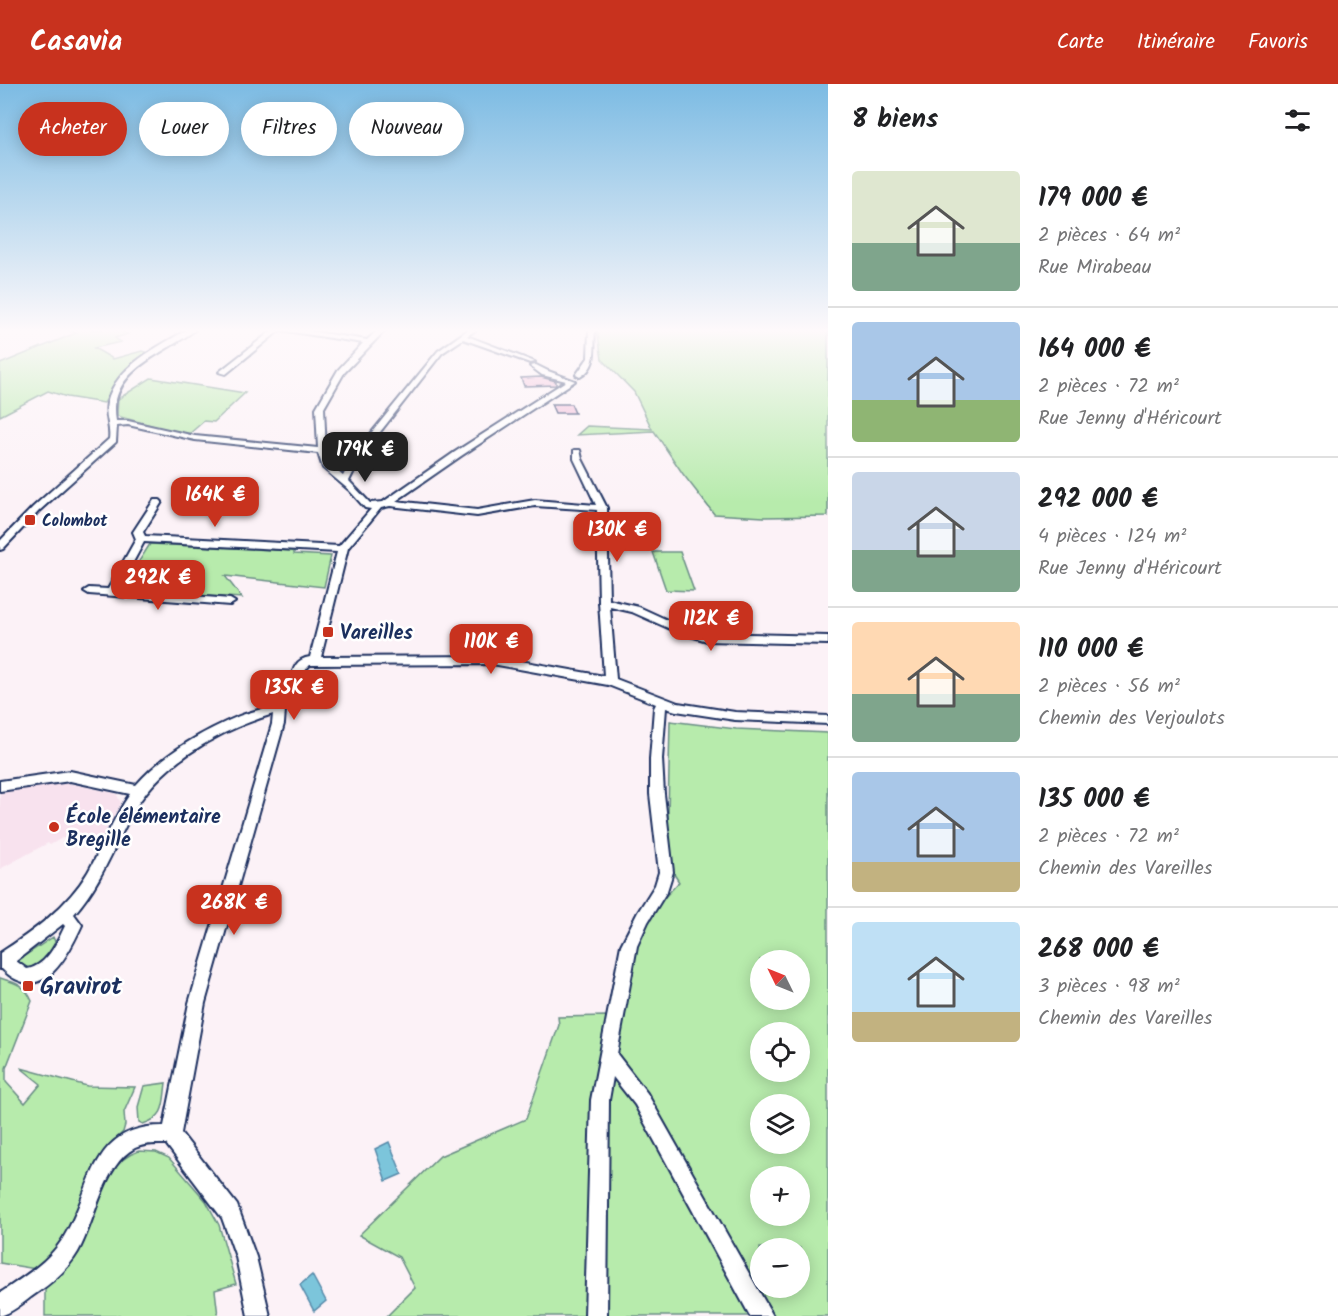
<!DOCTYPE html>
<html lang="fr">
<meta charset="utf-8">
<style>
body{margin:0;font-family:Kalam,sans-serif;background:#f6f6f6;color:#202124;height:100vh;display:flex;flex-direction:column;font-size:22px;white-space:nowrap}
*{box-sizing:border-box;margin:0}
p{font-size:20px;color:#757577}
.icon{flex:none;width:33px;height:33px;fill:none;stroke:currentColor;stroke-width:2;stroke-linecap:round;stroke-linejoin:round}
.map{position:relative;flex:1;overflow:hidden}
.details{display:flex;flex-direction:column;background:#fff;width:510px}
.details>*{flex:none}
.hud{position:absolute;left:18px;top:18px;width:570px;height:54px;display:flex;gap:12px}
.needle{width:39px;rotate:313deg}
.buttons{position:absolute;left:750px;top:866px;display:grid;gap:12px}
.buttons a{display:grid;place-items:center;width:60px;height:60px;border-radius:50%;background:#fff;box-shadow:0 3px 15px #0003;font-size:30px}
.price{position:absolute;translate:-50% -51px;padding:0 14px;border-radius:12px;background:#c8321e;color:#fff;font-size:20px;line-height:39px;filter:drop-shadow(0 2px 3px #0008)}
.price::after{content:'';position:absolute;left:50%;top:36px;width:18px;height:14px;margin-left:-9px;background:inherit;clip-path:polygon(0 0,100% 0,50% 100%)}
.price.selected{background:#222;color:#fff}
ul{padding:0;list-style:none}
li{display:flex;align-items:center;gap:18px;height:150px;padding:0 24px}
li+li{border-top:2px solid #e0e0e0}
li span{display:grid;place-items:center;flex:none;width:168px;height:120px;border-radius:6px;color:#555}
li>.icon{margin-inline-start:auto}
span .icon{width:72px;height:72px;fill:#fffc;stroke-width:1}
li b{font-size:26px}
h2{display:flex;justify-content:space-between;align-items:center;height:72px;padding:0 24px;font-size:26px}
.pill{padding:0 21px;border-radius:27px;background:#fff;box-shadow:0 3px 15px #0003;font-size:21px;line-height:54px}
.pill.selected{background:#c8321e;color:#fff}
header{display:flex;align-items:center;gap:36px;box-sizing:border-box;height:84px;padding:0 30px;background:#c8321e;color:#fff}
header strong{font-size:28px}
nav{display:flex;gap:33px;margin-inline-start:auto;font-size:21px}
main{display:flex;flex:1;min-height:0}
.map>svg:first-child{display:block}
.built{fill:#f8e2ee}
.green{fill:#b7ebac;stroke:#698d85;stroke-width:1.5;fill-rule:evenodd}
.water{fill:#7bc5db;stroke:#5589a9;stroke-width:1.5}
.building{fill:#f0bcd8;stroke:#1b2f5e;stroke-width:1.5}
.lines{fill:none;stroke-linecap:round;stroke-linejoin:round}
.street-casing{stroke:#1b2f5e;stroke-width:4}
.street{fill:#fff;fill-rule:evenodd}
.poi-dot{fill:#c8321e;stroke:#fff;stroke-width:2}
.labels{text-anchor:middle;stroke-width:5;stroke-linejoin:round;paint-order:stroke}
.far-poi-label{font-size:16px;font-weight:bold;fill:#1b2f5e;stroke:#fff;text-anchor:start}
.poi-label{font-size:20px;font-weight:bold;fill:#1b2f5e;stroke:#fff;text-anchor:start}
.near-poi-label{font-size:24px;font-weight:bold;fill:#1b2f5e;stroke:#fff;text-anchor:start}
</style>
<header>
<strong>Casavia</strong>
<nav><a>Carte</a><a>Itinéraire</a><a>Favoris</a></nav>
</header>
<main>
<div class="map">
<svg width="828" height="1232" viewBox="0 0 828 1232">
<rect width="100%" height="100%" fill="#fcf2f7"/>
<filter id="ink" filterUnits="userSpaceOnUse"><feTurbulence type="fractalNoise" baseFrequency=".0167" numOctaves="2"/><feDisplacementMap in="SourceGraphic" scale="12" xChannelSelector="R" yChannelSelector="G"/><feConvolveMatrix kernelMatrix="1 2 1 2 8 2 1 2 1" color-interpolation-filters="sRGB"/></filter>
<g filter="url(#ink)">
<path class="built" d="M67 699 116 709 121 719 98 761 62 754 50 761 48 759 0 785V709Z"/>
<path class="green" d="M66 245H116L128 250 115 254 121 258 94 264 113 275 142 267 148 269 119 293 104 319 67 313 48 307 0 332V280L76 249Z
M597 245H828V432L764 433 714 430 683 390 654 347 577 351 587 342 652 345 634 308 602 275Z
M151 294 245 309 214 338 204 337 188 351 117 332 118 315Z
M150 460 294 467V470L331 472 324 503 225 492 242 514 124 507 122 504Z
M653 468H680L694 507 666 506Z
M670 637 736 645 828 649V1232H387L415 1204 399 1173 359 1151 440 1072 526 1035 559 941 558 933 607 932 608 966 629 876 651 828 679 798 667 779ZM760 876H800V915H760ZM760 948H800V987H760ZM760 1020H800V1059H760ZM760 1092H800V1131H760ZM760 1164H800V1203H760Z
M53 853 57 862 49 874 31 885 17 879 20 875Z
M0 894C16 899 25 901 32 917L6 984V998L25 1019 41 1000 21 984 87 1002 135 1003 124 1028 125 1041 123 1048 104 1067 95 1080 68 1149 51 1173 36 1185 0 1179Z
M166 999C163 1020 166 1033 143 1040L139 1038 138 1023 144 1002Z
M139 1067 156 1068 169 1074 206 1117 219 1141 236 1200 215 1206 218 1232H45V1201C56 1189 70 1177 80 1163 101 1133 99 1079 139 1067Z"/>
<path class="water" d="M389 1058 402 1090 386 1097 375 1065Z
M312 1191 326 1217 314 1227 300 1201Z"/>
<path class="building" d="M541 293 556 297V301L524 302 521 294Z
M551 320H571L575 329H555Z"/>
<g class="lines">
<g class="street-casing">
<path id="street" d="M188 245H196C165 271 107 285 116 337H128L195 352 318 364 316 324 338 286 363 259 280 246 226 290 219 288 274 245H296L367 256 379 245H386L344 289 324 324 326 367 330 381 343 392 355 369 438 267 469 245H477L467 252 535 278 530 279 463 255 442 269 362 371 349 397 370 419 383 418 455 368 566 297 542 291 530 282 536 281 548 287 575 297 461 372 396 417 477 426 535 416 596 421 574 375V366H580L582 375 607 424 609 516 639 523 685 544 707 549 828 552V560L707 557 677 548 632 528 610 523 616 595 678 619 735 628 828 632V640L735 636 676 627 666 624 662 675 664 710 673 788 667 807 648 838 637 862 617 970 647 1009 773 1232H750L635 1021 613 993 609 1016 607 1232H585L591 1016 621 861 638 828 655 801 659 788 650 710V675L654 624 656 620 608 601 492 580 310 581C296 593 303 617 285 626L284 640 205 919 181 1049 237 1121 256 1173 270 1232H248L236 1173 222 1134 166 1060C156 1060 145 1059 135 1064 103 1080 95 1139 78 1168 67 1187 49 1201 31 1213 22 1220 11 1229 0 1232V1209C22 1194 47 1179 62 1156 94 1107 88 1041 164 1042L189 919 272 640 273 630C215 648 157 681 129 735 112 768 99 802 74 830L82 841C67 874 41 923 2 885H0V869C34 847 67 823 88 788 103 762 113 734 130 710L70 697 0 707V697L70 687 136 701C163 670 201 648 239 632 252 627 266 625 278 619 296 610 284 576 310 573L337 468 144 458 118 506 230 515 235 518 230 521 89 510 84 507 89 504 108 505 136 455 133 448 154 416H160L162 418 143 448 145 452 339 462 371 425 365 424 349 406 323 384 318 369 195 356 128 341 117 342 116 358 39 427 3 465 0 466V457L33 423 109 355C111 343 104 331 107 319 116 281 159 263 188 245ZM390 422 477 432 535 422 597 426 599 518 604 592 492 572 321 573 348 464 381 424ZM63 840 65 842C57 858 47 882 27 885L16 877Z
M589 245H595C593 264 599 282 580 293L576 291 588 274Z"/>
</g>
<use href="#street" class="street"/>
</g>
</g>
<linearGradient id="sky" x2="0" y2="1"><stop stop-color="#7cbbe3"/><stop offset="0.59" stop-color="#fef9fb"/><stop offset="1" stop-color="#fef9fb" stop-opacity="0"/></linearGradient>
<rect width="828" height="418" fill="url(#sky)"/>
<g class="poi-dot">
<rect x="24" y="430" width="12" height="12" rx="3"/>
<rect x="322" y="542" width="12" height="12" rx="3"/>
<circle cx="54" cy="743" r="6"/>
<rect x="22" y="896" width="12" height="12" rx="3"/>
</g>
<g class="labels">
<g class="far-poi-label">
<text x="42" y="442">Colombot</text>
</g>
<g class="poi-label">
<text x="340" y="555">Vareilles</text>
<text x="66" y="739">École élémentaire<tspan x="66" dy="23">Bregille</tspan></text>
</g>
<g class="near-poi-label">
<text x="40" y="910">Gravirot</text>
</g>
</g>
</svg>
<div class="buttons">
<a><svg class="needle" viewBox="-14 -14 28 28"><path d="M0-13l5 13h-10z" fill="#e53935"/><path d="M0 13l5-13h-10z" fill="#757577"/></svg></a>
<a><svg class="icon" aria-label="locate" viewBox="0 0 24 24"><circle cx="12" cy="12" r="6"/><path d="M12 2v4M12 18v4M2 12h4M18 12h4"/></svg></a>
<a><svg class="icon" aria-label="layers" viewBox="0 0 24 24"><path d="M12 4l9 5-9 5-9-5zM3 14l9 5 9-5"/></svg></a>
<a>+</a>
<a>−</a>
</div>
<b class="price selected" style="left:365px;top:399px">179K €</b>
<b class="price" style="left:215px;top:444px">164K €</b>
<b class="price" style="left:617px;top:479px">130K €</b>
<b class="price" style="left:158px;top:527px">292K €</b>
<b class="price" style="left:711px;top:568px">112K €</b>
<b class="price" style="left:491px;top:591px">110K €</b>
<b class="price" style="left:294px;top:637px">135K €</b>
<b class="price" style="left:234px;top:852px">268K €</b>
<div class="hud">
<a class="pill selected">Acheter</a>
<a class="pill">Louer</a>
<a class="pill">Filtres</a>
<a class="pill">Nouveau</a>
</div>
</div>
<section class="details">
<h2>8 biens<svg class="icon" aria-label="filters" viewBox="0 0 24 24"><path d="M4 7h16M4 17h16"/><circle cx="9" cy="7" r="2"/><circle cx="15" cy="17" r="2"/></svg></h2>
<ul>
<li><span style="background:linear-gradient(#dfe7d0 60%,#7fa58c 0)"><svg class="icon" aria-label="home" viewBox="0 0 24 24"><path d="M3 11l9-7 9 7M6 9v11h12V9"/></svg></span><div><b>179 000 €</b><p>2 pièces · 64 m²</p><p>Rue Mirabeau</p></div></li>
<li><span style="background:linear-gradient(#a9c7e8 65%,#8fb573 0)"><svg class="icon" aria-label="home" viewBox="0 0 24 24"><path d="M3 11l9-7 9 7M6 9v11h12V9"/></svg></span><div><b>164 000 €</b><p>2 pièces · 72 m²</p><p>Rue Jenny d'Héricourt</p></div></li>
<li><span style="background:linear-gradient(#c9d6e8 65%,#7fa58c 0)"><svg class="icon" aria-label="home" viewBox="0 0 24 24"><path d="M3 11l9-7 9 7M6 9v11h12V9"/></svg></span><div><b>292 000 €</b><p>4 pièces · 124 m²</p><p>Rue Jenny d'Héricourt</p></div></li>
<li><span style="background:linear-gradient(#ffd9b3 60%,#7fa58c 0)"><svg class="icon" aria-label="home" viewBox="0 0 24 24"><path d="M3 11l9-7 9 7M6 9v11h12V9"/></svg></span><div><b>110 000 €</b><p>2 pièces · 56 m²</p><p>Chemin des Verjoulots</p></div></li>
<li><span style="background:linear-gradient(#a9c7e8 75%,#c2b280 0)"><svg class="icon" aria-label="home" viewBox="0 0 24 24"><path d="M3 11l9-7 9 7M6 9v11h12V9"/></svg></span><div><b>135 000 €</b><p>2 pièces · 72 m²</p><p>Chemin des Vareilles</p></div></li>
<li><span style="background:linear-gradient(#bfe0f5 75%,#c2b280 0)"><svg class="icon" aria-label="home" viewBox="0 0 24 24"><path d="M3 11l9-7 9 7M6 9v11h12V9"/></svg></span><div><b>268 000 €</b><p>3 pièces · 98 m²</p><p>Chemin des Vareilles</p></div></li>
</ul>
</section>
</main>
